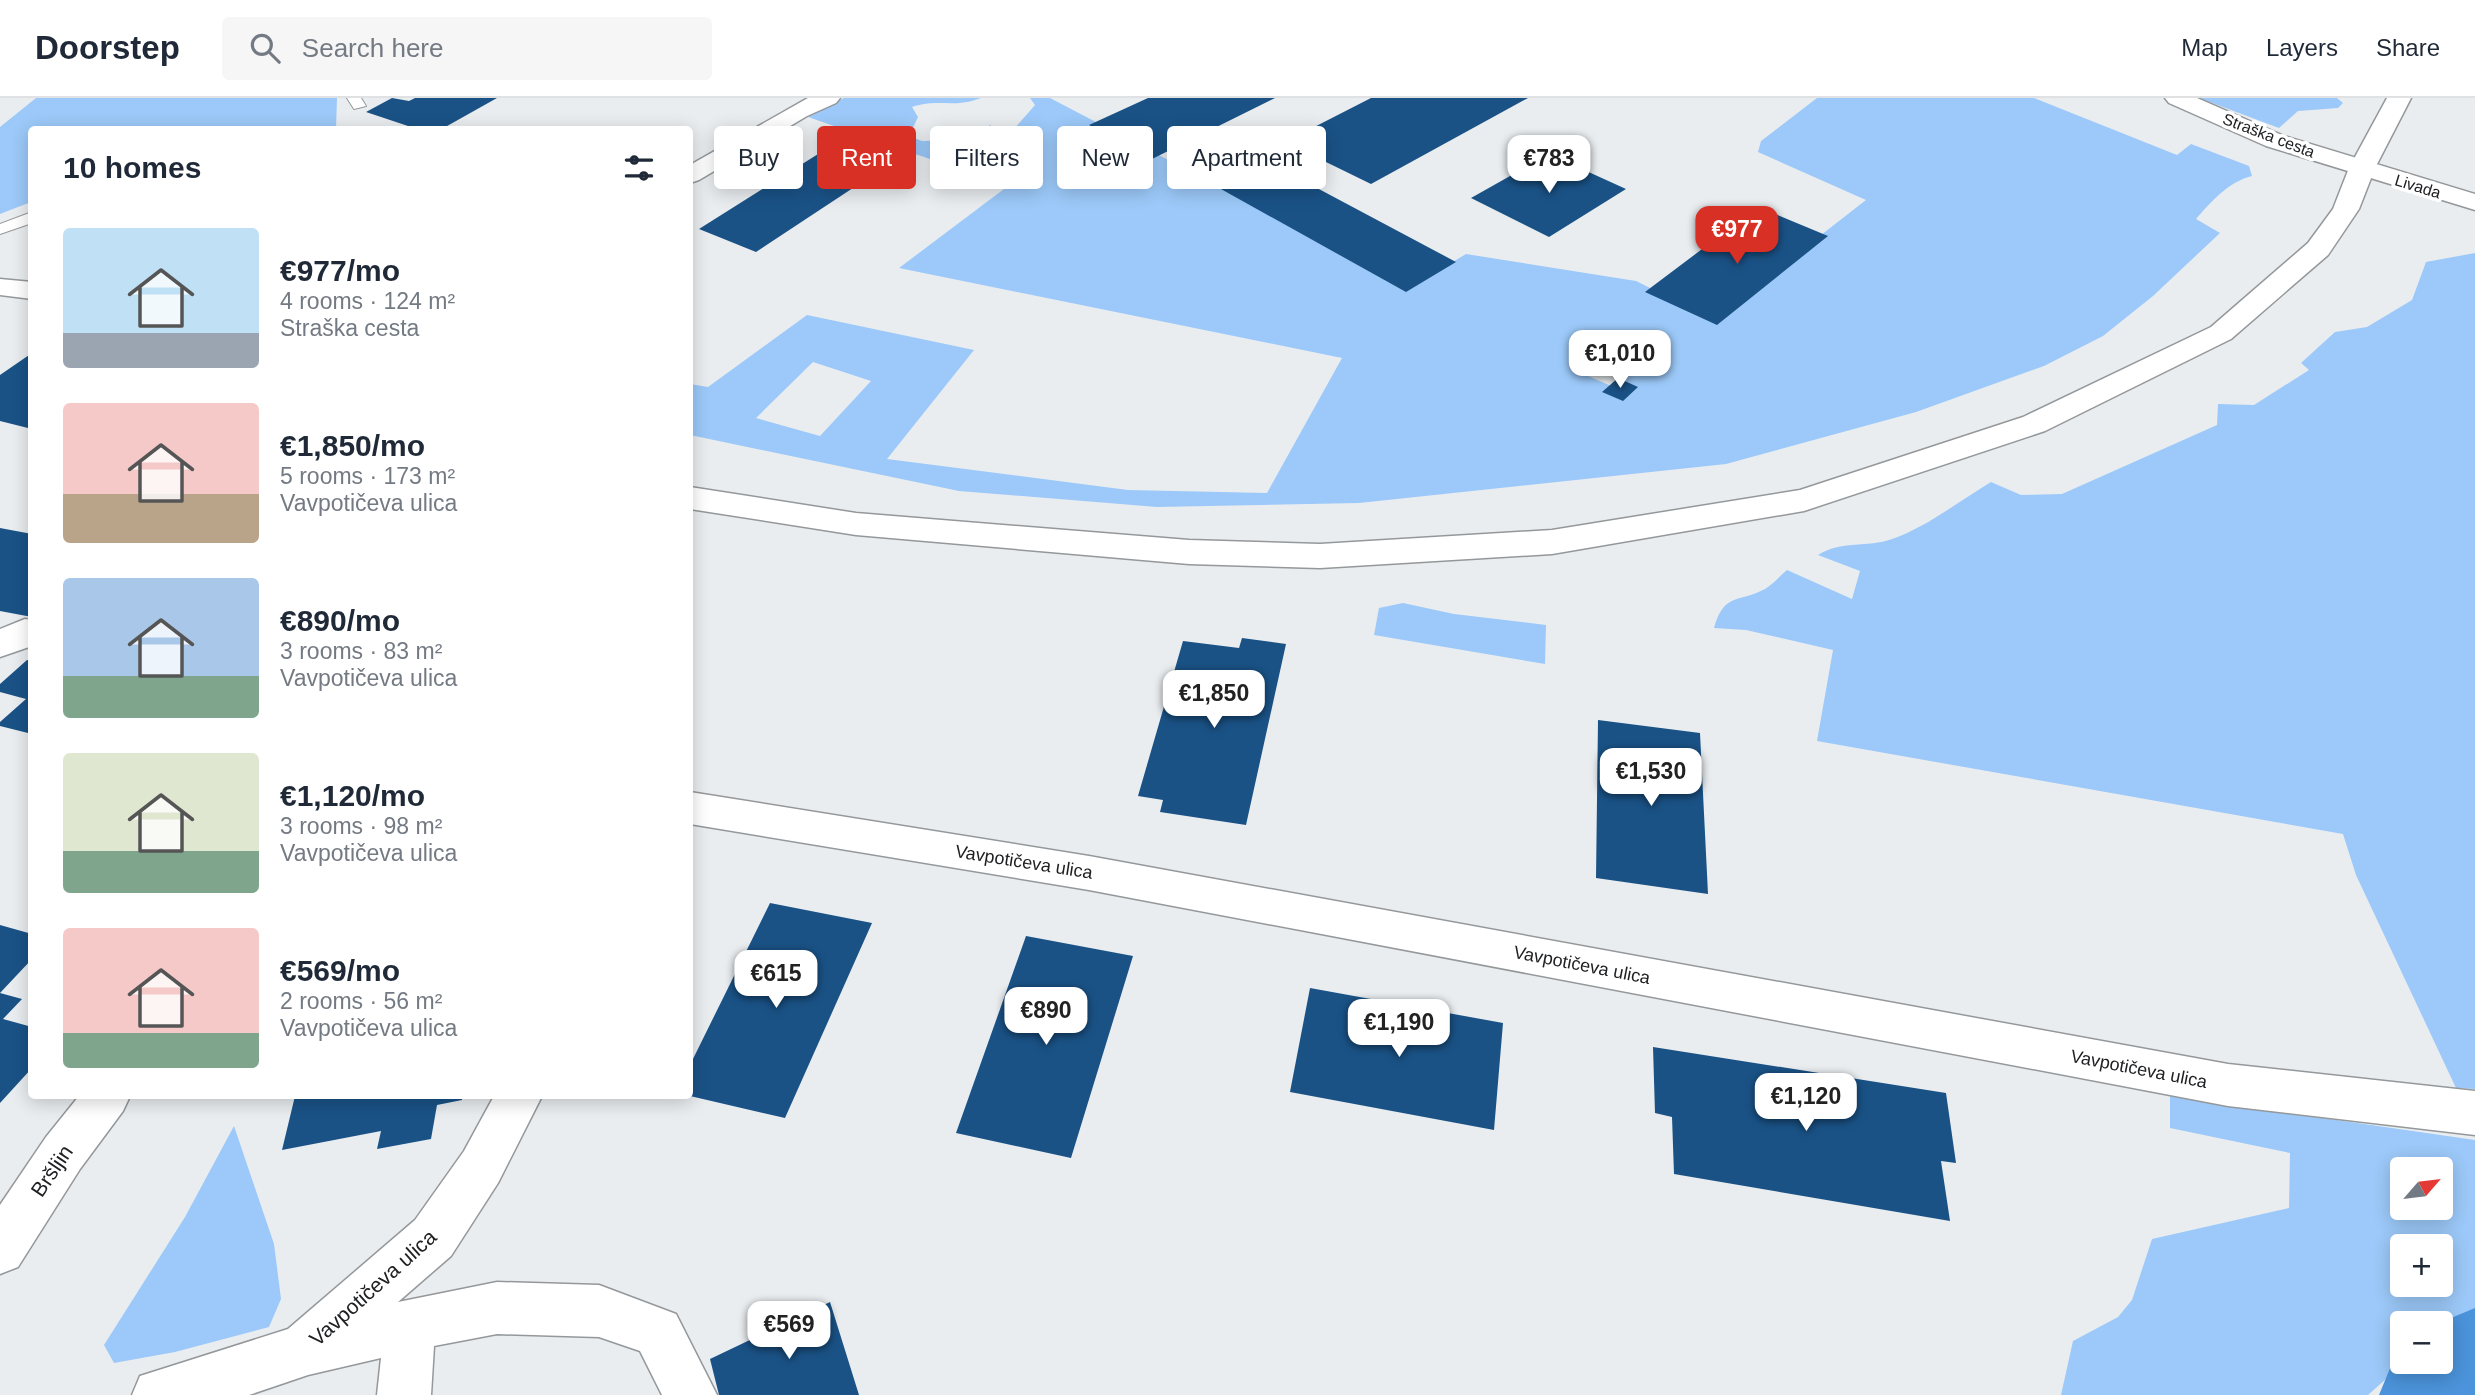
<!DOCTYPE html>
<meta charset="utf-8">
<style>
body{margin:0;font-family:Arial,sans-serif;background:#f6f6f7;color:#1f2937;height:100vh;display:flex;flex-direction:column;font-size:26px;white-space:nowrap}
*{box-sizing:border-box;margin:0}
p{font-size:23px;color:#747a83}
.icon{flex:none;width:38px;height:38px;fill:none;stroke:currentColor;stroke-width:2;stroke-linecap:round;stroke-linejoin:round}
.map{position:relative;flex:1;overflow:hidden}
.side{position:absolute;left:28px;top:28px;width:665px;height:973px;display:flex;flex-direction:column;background:#fff;border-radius:7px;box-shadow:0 4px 18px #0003}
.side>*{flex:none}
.guide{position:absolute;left:714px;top:28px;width:665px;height:63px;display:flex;gap:14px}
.needle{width:46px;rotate:62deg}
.buttons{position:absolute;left:2390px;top:1059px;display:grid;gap:14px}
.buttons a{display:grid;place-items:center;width:63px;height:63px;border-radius:7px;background:#fff;box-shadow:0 4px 18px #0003;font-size:35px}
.price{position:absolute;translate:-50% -60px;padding:0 16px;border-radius:14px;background:#fff;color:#222;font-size:23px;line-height:46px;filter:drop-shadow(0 2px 4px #0008)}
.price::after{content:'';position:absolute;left:50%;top:42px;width:21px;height:16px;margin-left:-10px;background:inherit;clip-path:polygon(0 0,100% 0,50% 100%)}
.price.active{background:#d93025;color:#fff}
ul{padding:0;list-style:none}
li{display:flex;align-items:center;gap:21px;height:175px;padding:0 35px}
li span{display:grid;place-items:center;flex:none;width:196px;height:140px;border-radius:7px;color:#555}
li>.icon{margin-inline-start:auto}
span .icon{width:84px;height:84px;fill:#fffc;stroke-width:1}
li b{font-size:30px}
h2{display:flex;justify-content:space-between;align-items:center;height:84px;padding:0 35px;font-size:30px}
.pill{padding:0 24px;border-radius:7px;background:#fff;box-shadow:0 4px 18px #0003;font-size:24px;line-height:63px}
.pill.active{background:#d93025;color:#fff}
header{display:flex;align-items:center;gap:42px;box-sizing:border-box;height:98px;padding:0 35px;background:#fff;border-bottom:2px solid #e0e1e3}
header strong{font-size:33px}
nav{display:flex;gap:38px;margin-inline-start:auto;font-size:24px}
.search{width:490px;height:63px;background:#f6f6f7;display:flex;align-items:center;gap:18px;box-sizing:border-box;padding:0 24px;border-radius:7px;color:#747a83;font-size:26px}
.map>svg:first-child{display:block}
.green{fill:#9cc9f9;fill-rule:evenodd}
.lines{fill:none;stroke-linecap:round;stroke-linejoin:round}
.river{fill:#4b93da;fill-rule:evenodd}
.building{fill:#1a5286}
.service-casing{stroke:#94989b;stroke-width:2}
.minor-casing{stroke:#94989b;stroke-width:3}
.tertiary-casing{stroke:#94989b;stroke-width:3}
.service{fill:#fff;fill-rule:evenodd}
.minor{fill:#fff;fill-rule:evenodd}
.tertiary{fill:#fff;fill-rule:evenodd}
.labels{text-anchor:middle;stroke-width:7;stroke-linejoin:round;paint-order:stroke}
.far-street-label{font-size:16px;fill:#202123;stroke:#fff}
.street-label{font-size:18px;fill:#202123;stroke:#fff}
.near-street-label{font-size:21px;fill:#202123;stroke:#fff}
</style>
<header>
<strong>Doorstep</strong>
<div class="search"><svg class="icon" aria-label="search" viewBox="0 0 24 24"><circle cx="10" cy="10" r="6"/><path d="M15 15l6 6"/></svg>Search here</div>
<nav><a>Map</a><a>Layers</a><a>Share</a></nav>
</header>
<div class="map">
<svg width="2475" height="1297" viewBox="0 0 2475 1297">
<rect width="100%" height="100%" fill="#e9edf0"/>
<path class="green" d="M36 0H337L336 31 32 32 31 104 0 116V29Z
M844 0H981C952 11 940 0 912 9L918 19 909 38 922 43 966 42 990 27 1000 35 1014 31 1035 7 1030 0H1050L1411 189 1466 156 1636 183 1713 221 1866 102 1758 54 1761 43 1817 0H2034L2177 57 2191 46 2249 68 2252 78C2228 84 2212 103 2196 121L2220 135 2153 198 2103 238 2044 268 1916 314 1726 366 1359 405 1157 409 959 393 690 337V286L708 289 807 217 974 252 887 361 1128 392 1267 395 1342 260 899 170 1008 88 808 19ZM1612 257 1635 270 1616 290 1588 278ZM813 264 871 283 820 338 756 320Z
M2199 0H2337L2343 5 2338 10 2298 13 2279 30Z
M2475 155V991L2456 990 2356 777 2343 736 1817 643 1833 552 1746 532 1714 530C1724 494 1739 505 1765 491 1773 486 1780 478 1787 472L1852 501 1860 473 1818 457C1841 442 1867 450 1892 441 1927 429 1959 403 1991 384L2021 397 2062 396 2217 327 2218 306 2254 307 2309 272 2301 265 2335 234 2367 229 2412 202 2426 164Z
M1403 505 1454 516 1546 527 1545 566 1374 537 1379 510Z
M2170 998 2475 1042V1244L2441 1251V1225H2403V1264H2405L2368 1297H2061L2073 1243 2118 1219 2132 1202 2152 1141 2289 1110 2290 1055 2170 1030ZM2403 1071H2441V1110H2403ZM2403 1148H2441V1186H2403Z
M234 1028 274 1146 281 1201 269 1229 175 1254 114 1265 104 1247 185 1119Z"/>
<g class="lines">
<path class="river" d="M2475 1210V1297H2379L2400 1246 2403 1244V1264H2441V1225H2439Z"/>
</g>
<path class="building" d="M392 0 409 3 415 0H497L440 32H420L366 14Z
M1148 0H1275L1152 61 1089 27Z
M1371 0H1528L1371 86 1285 44Z
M850 36 906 55 756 154 699 131Z
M1253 56 1456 164 1406 194 1203 81Z
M1549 56 1626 91 1549 139 1471 100Z
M1758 109 1828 138 1717 227 1645 194Z
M32 255V331L0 323V277Z
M1618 280 1638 289 1623 303 1602 294Z
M0 430 32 436V519L0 513Z
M1242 540 1286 546 1246 727 1160 714 1163 702 1138 698 1183 543 1239 550Z
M27 562 32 563V636L0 628V624L26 601 0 594V586Z
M1598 622 1700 635 1708 796 1596 780Z
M770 805 872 825 785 1020 690 998V967Z
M0 827 32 836V861L0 895 22 901 3 921 32 929V970L0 1005Z
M1026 838 1133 858 1071 1060 956 1035Z
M1310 890 1503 925 1494 1032 1290 994Z
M1653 949 1946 995 1956 1065 1941 1063 1950 1123 1674 1076 1672 1019 1655 1015Z
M295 998H462V1002L437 1007 431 1041 377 1051 381 1033 282 1052Z
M830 1204 859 1297H719L710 1261Z"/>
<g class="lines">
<g class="service-casing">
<path id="service" d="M347 0H361L366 8 354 11Z
M32 114V125L0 136V126Z"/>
</g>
<g class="minor-casing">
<path id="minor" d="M808 0H840L836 5 807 18 699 82 690 85V67Z
M2165 0H2197L2284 38 2475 96V112L2266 48 2169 5Z
M25 521 32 522V548L0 559V531Z
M690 694 1089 758 2228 966 2475 993V1037L2228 1008 1089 792 690 726Z
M494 998H542L498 1085 451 1158 398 1204 497 1184 599 1187 676 1216 717 1297H662L640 1253 599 1239 497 1236 434 1248 431 1297H377L381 1260 308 1277 249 1297H132L140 1278 288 1231 415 1122 464 1053Z"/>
</g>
<g class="tertiary-casing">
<path id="tertiary" d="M2387 0H2411L2375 70 2359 111 2328 157 2231 241 2045 333 1804 413 1552 456 1320 470 1189 466 856 437 690 411V389L856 415 1189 442 1320 446 1552 432 1800 392 2023 319 2211 229 2308 145 2333 111 2349 70Z
M0 181 32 184V201L0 197Z
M79 998H130L123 1013 80 1071 18 1169 0 1176V1107L46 1039Z"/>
</g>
<use href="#service" class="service"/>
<use href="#minor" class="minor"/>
<use href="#tertiary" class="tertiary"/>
</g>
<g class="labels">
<g class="far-street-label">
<text transform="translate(2269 37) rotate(21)" y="6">Straška cesta</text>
<text transform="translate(2418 88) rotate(17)" y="6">Livada</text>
</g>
<g class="street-label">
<text transform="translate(1024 764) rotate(9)" y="6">Vavpotičeva ulica</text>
<text transform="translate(1582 867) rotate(11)" y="6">Vavpotičeva ulica</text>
<text transform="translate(2139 971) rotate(11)" y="6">Vavpotičeva ulica</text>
</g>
<g class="near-street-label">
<text transform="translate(52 1073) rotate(-56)" y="7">Bršljin</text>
<text transform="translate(373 1190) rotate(-42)" y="7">Vavpotičeva ulica</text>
</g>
</g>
</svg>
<div class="buttons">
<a><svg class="needle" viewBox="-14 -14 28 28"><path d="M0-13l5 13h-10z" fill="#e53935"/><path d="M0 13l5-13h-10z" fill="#747a83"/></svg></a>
<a>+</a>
<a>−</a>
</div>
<b class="price" style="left:1549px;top:97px">€783</b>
<b class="price active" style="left:1737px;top:168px">€977</b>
<b class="price" style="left:1620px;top:292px">€1,010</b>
<b class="price" style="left:1214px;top:632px">€1,850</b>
<b class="price" style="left:1651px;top:710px">€1,530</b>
<b class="price" style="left:776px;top:912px">€615</b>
<b class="price" style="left:1046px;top:949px">€890</b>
<b class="price" style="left:1399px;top:961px">€1,190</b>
<b class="price" style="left:1806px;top:1035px">€1,120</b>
<b class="price" style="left:789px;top:1263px">€569</b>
<div class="guide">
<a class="pill">Buy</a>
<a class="pill active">Rent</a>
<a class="pill">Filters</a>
<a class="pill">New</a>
<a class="pill">Apartment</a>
</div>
<section class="side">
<h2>10 homes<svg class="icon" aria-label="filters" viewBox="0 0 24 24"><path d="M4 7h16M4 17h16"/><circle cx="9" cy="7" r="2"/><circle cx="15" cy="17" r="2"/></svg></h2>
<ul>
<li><span style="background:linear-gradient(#bfe0f5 75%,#9aa5b1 0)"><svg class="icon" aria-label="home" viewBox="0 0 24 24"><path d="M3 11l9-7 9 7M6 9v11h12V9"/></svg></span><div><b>€977/mo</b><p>4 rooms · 124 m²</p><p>Straška cesta</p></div></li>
<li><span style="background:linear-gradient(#f6c9c9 65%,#b9a48a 0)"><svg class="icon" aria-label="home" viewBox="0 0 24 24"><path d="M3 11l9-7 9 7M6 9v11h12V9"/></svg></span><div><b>€1,850/mo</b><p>5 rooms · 173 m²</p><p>Vavpotičeva ulica</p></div></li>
<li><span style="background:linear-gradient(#a9c7e8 70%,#7fa58c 0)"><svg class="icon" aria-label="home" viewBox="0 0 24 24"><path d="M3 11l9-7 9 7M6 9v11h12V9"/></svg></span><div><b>€890/mo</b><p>3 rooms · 83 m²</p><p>Vavpotičeva ulica</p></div></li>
<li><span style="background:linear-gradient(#dfe7d0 70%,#7fa58c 0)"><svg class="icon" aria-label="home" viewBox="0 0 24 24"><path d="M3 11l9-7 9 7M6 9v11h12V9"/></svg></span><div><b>€1,120/mo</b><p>3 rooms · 98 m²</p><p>Vavpotičeva ulica</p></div></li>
<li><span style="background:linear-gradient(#f6c9c9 75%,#7fa58c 0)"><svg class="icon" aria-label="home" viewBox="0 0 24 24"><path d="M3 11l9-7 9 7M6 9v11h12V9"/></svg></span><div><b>€569/mo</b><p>2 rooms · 56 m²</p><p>Vavpotičeva ulica</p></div></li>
</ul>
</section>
</div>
